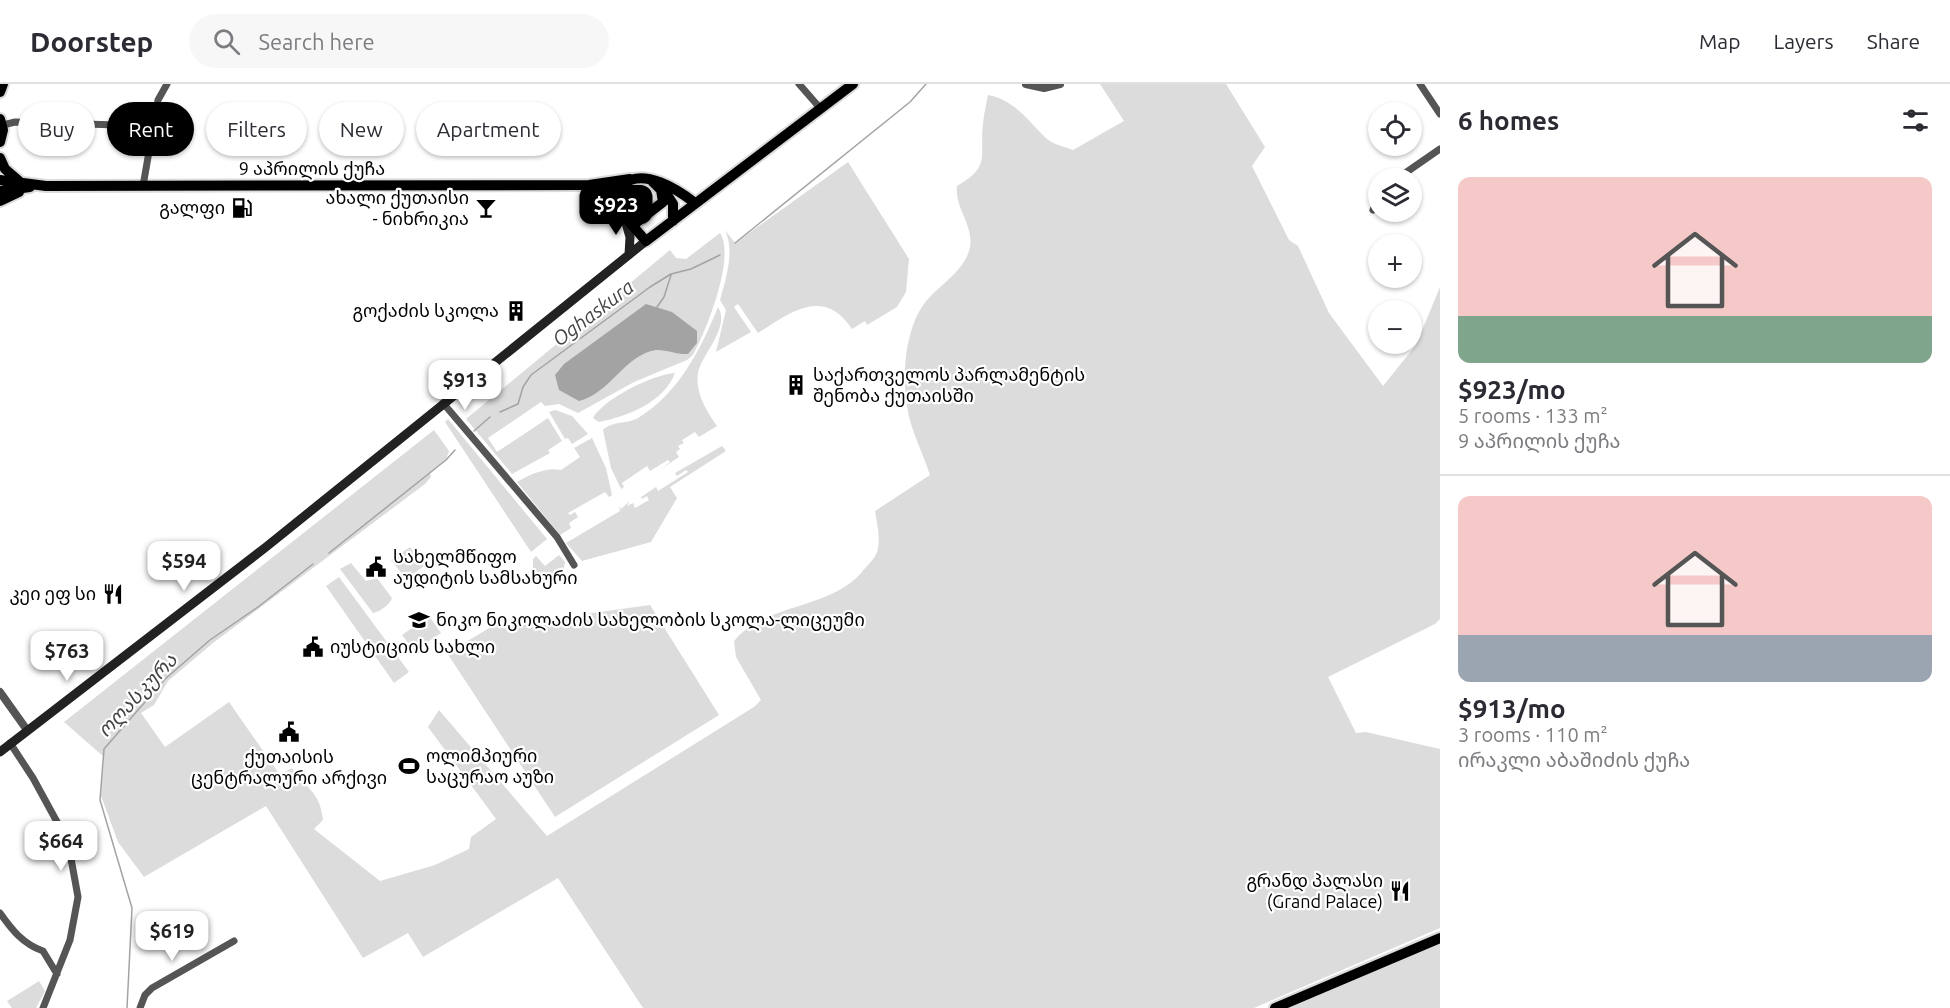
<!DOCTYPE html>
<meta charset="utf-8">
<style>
body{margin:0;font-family:Ubuntu,"Noto Sans Georgian",sans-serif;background:#f7f7f7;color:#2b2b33;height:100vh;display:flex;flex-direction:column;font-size:22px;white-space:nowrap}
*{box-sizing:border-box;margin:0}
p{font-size:20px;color:#7c7c81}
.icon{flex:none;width:33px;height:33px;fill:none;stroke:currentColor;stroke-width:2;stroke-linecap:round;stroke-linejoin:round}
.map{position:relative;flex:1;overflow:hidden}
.drawer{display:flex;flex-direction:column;background:#fff;width:510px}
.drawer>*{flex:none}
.guide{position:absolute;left:18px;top:18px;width:570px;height:54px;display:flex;gap:12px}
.buttons{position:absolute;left:1368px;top:18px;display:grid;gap:12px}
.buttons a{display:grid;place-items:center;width:54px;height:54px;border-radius:50%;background:#fff;box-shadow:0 2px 4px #0004;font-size:30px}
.price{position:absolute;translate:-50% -51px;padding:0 14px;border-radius:12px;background:#fff;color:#222;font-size:20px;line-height:39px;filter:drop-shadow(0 2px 3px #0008)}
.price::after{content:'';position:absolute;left:50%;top:36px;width:18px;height:14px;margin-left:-9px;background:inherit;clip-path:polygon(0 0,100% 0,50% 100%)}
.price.active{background:#000;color:#fff}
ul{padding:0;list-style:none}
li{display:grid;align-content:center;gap:12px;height:318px;padding:0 18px}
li+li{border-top:2px solid #e1e1e2}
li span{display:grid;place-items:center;height:186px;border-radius:12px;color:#555}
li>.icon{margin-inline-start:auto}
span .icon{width:108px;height:108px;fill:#fffc;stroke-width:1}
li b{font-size:26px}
h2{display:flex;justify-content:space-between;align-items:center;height:72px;padding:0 18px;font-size:26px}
.chip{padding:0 21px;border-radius:27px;background:#fff;box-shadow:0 2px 4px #0004;font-size:21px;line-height:54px}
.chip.active{background:#000;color:#fff}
header{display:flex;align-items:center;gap:36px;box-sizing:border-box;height:84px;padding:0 30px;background:#fff;border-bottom:2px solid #e1e1e2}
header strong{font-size:28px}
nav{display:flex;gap:33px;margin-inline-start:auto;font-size:21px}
.search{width:420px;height:54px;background:#f7f7f7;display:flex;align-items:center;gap:15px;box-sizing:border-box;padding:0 21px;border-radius:33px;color:#7c7c81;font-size:22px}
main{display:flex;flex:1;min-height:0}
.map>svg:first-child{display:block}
.green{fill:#dcdcdc}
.water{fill:#a3a3a3}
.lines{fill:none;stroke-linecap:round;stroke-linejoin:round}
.stream{stroke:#a3a3a3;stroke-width:1.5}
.primary-casing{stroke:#dbdbdb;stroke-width:14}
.minor{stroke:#555;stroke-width:7}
.tertiary{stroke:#555;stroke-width:8}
.secondary{stroke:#222;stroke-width:9}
.primary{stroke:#000;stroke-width:10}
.labels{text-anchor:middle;stroke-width:4.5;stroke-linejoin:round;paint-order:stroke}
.street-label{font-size:18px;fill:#000;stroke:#fff}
.poi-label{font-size:18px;fill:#000;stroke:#fff;text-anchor:end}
.water-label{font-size:20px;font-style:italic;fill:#444;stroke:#fff}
</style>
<header>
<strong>Doorstep</strong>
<div class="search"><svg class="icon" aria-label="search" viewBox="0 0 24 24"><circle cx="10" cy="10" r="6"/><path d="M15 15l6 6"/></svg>Search here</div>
<nav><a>Map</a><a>Layers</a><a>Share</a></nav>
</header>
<main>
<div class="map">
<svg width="1440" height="924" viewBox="0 0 1440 924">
<rect width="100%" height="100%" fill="#fff"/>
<path class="green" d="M1100 0H1226L1265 63 1252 82 1289 156 1298 162 1329 229 1383 302 1416 261 1440 203V535L1435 540 1328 593 1356 649 1366 648 1440 665V844L1254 924H643L558 794 423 873 408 849 363 874 266 722 144 793 118 758 101 712 104 673 64 638 434 346 449 367 446 376 430 389 431 393 425 400 213 559 168 597 154 621 141 629 165 663 229 618 280 691 292 684C306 705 320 707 323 736L314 745 380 797 435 781 469 765 471 753 496 735 428 643 439 626 547 752 754 623 761 616 736 573 734 557C767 517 834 527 866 483 870 479 875 474 877 468 881 455 877 440 875 427L930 391C923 369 910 345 907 322 902 291 905 246 924 220 938 201 965 188 970 163 974 141 954 123 957 102 992 82 979 72 983 40 984 30 986 20 988 11 1015 16 1028 37 1047 55 1053 60 1065 63 1073 66L1124 37Z
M848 78 909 175 906 208 897 223 867 241 865 237 852 245C824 203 792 227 758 249L738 220 734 223 751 248 716 268 726 226 720 216C726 194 735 167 725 146L735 159Z
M720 149C736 173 706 247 693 271L687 276 634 298 578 329 559 320 545 322 541 318 488 354 497 368 548 334 562 357 548 366 550 369 512 390 466 335 670 166 676 174 686 175Z
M718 223C731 243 701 271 698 289 695 309 706 326 717 342L699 353 695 348 682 356 684 359 678 362 680 365 676 368 679 373 661 385 670 378 668 376 650 387 647 382 622 399 624 403 621 405 611 384 603 346C611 337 628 340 638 334 678 310 701 265 718 223Z
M675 289C663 319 628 332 599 338L593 334C603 315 654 290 675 289Z
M555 326 572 332 588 350 572 360 568 354 565 355 549 328Z
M448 335 547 455 531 468 445 338Z
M592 354 606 384 612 411 609 413 605 408 568 429 570 431 575 428 578 433 569 439 571 444 560 451 517 398C529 391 546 383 561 386L580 373 574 364Z
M722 362 726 367 670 403 677 414 651 458 582 477 566 459 620 427 619 422 621 425 630 417 627 422 633 419 635 424 649 416 647 412 642 415 641 413 656 403 658 407 688 388 686 386 677 392 675 389Z
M410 463 424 482 406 495 391 476Z
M559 471 565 478 564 484 544 498H533V475L536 472 545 482Z
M351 479 366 497 377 494 392 514C390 521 379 528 373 529L340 485Z
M339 493 409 588 394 599 326 502Z
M650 521 719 631 555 733 447 569 491 543Z
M429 532 441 549 414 567 402 551Z
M1440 861V924H1289Z
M39 897 45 907 36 924H12L7 917Z"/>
<path class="water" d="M646 220 672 228 697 247V259L688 270C678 271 665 265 656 266 624 271 611 309 579 317L559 306 555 291 564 280Z"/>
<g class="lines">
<path class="stream" d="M735 159 910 18 926 0
M657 223 664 213 671 191
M500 328 518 320 523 303 531 291 650 203 671 190 691 185 720 171
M474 347 490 333
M329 469 446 376 455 366
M127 924 132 824 100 716 104 665 165 595 210 556 258 523 313 480"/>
<g class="primary-casing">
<path id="primary" d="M0 8 3 0
M0 35 3 46 0 58
M0 74 5 85 19 97
M0 96 46 102 589 101 630 95
M651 96 661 106 663 118 637 138C618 132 614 116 623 100 644 84 677 105 695 119
M592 101 624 132 646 157 853 0
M662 103 673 120V137
M0 107 30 103
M0 117 19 108
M1275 924 1440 854"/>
</g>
<path class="minor" d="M799 0 820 24
M1420 0 1440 30
M3 41 15 38 153 42
M1398 94 1440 65
M143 102 158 16 167 0
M1373 126 1378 114
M443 319 557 453 574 481
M10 659 33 694 68 758 78 813 70 856 43 924
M0 829C12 846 23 860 43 867L57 890
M140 924 145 911 152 904 234 857"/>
<path class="tertiary" d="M1026 0 1044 4 1060 0
M0 608 27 646"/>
<path class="secondary" d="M624 132 630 153 629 171
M0 668 266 463 646 157"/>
<use href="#primary" class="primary"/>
</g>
<defs>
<g id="fuel-bare" transform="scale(1.62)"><path d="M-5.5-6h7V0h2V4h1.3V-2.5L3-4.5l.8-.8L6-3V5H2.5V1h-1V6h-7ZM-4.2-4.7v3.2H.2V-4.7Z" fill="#000" stroke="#fff" stroke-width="2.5" paint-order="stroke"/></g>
<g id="bar-bare" transform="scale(1.62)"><path d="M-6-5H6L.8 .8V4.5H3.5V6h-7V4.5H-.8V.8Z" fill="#000" stroke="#fff" stroke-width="2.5" paint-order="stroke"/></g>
<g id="building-bare" transform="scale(1.62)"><path d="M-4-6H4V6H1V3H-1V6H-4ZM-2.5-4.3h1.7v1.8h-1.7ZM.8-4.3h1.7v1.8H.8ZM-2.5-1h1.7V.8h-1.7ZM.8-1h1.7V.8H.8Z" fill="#000" stroke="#fff" stroke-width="2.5" paint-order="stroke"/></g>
<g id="civic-bare" transform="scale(1.62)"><path d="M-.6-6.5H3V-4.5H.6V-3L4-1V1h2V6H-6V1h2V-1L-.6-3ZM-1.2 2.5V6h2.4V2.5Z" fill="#000" stroke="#fff" stroke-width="2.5" paint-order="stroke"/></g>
<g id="restaurant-bare" transform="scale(1.62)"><path d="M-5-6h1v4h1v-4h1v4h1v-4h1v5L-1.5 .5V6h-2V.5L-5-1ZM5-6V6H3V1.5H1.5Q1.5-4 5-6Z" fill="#000" stroke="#fff" stroke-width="2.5" paint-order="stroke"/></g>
<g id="school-bare" transform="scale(1.62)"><path d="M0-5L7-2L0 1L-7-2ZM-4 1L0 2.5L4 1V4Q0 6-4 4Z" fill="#000" stroke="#fff" stroke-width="2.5" paint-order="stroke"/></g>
<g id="stadium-bare" transform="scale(1.62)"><path d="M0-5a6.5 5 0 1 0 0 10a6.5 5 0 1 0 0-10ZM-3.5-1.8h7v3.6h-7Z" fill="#000" stroke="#fff" stroke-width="2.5" paint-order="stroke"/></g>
</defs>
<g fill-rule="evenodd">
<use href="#fuel-bare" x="242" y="124"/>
<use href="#bar-bare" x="486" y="124"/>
<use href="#building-bare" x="516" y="227"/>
<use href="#building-bare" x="796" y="301"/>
<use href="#civic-bare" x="376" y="483"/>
<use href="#restaurant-bare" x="113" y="510"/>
<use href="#school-bare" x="419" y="536"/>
<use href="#civic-bare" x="313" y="563"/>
<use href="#civic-bare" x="289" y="648"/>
<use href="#stadium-bare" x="409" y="682"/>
<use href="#restaurant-bare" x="1400" y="807"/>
</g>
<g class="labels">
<g class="street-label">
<text x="312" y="91">9 აპრილის ქუჩა</text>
</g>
<g class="poi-label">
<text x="469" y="120">ახალი ქუთაისი<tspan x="469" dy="21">- ნიხრიკია</tspan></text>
<text x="225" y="130">გალფი</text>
<text x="499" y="233">გოქაძის სკოლა</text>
<text x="813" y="297" text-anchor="start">საქართველოს პარლამენტის<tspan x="813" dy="21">შენობა ქუთაისში</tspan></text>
<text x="393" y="479" text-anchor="start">სახელმწიფო<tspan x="393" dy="21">აუდიტის სამსახური</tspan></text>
<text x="96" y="516">კეი ეფ სი</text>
<text x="436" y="542" text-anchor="start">ნიკო ნიკოლაძის სახელობის სკოლა-ლიცეუმი</text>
<text x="330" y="569" text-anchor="start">იუსტიციის სახლი</text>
<text x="426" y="678" text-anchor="start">ოლიმპიური<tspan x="426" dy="21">საცურაო აუზი</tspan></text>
<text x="289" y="679" text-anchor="middle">ქუთაისის<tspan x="289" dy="21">ცენტრალური არქივი</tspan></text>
<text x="1383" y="803">გრანდ პალასი<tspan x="1383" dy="21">(Grand Palace)</tspan></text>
</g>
<g class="water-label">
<text transform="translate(593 229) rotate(-37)" y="7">Oghaskura</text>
<text transform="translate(137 611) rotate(-47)" y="7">ოღასკურა</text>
</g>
</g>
</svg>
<div class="buttons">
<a><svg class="icon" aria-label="locate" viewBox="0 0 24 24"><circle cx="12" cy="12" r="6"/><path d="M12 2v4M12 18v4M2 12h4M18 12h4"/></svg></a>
<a><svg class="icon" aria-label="layers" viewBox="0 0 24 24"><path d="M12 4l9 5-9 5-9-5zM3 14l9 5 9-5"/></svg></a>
<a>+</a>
<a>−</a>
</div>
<b class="price active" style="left:616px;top:152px">$923</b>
<b class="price" style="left:465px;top:327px">$913</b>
<b class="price" style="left:184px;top:508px">$594</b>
<b class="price" style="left:67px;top:598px">$763</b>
<b class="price" style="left:61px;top:788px">$664</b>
<b class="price" style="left:172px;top:878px">$619</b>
<div class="guide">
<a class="chip">Buy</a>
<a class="chip active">Rent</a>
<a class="chip">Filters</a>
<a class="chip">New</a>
<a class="chip">Apartment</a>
</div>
</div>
<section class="drawer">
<h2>6 homes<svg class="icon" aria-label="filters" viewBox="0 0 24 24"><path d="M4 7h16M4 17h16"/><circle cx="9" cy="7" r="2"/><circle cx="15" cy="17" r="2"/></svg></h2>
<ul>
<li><span style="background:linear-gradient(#f6c9c9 75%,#7fa58c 0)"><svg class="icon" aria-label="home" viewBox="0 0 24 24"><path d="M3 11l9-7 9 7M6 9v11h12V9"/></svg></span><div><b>$923/mo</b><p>5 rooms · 133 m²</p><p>9 აპრილის ქუჩა</p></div></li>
<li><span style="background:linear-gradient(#f6c9c9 75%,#9aa5b1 0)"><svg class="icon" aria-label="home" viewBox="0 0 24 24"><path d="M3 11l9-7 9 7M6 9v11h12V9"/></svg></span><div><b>$913/mo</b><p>3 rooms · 110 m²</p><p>ირაკლი აბაშიძის ქუჩა</p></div></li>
</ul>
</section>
</main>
